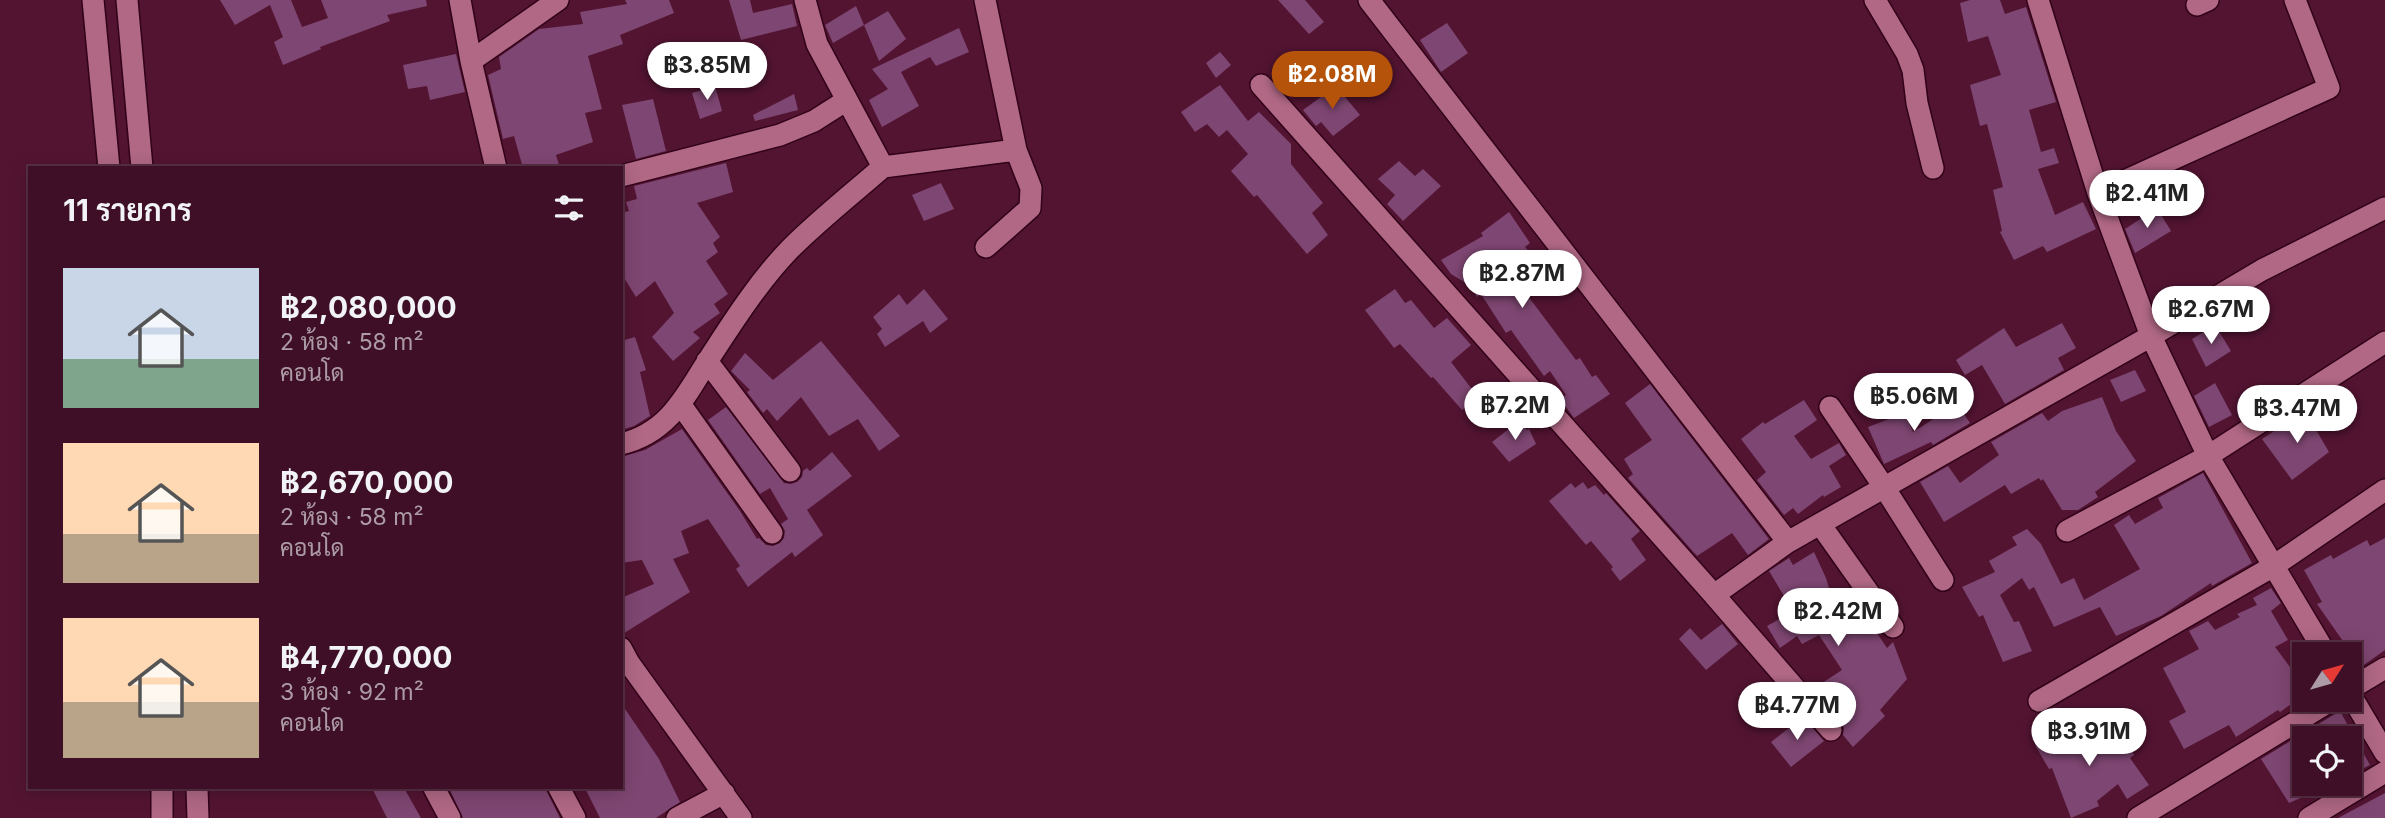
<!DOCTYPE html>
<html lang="th">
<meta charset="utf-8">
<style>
body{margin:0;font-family:Inter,Sarabun,sans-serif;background:#491d32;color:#f1f3f6;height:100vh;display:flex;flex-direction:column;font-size:26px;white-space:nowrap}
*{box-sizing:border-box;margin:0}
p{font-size:23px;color:#ad9ca7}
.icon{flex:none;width:38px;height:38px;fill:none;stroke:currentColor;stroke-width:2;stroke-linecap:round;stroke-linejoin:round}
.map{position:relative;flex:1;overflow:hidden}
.details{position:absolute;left:28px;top:166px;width:595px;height:623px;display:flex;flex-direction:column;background:#3e0f26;border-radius:0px;box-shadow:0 4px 18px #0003,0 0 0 2px #572f43}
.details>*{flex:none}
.needle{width:46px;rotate:53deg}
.fabs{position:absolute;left:2292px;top:642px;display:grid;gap:14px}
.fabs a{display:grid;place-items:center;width:70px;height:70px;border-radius:0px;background:#3e0f26;box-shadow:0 4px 18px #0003,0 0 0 2px #572f43;font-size:35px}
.price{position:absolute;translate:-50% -60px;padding:0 16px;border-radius:24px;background:#fff;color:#222;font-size:23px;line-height:46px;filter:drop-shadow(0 2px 4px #0008)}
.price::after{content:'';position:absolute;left:50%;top:42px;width:21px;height:16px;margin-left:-10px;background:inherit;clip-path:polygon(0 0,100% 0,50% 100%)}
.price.active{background:#b45309;color:#fff}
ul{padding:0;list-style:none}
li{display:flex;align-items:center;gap:21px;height:175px;padding:0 35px}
li span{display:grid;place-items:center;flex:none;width:196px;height:140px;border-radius:0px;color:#555}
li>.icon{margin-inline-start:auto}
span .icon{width:84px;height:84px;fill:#fffc;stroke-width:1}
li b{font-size:30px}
h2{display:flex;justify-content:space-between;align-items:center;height:84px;padding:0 35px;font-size:30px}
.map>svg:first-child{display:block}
.building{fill:#7e4672}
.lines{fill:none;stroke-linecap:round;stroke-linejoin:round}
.minor-casing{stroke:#310219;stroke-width:24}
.minor{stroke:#b06884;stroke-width:21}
</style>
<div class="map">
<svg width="2385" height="818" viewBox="0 0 2385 818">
<rect width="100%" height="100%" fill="#531432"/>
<path class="building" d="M220 0H291L302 27 328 18 321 0H426L427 6 387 15 390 21 320 47 321 49 283 65 274 42 283 37 270 5 235 25Z
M625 0H669L674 13 620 35 623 44 588 56 602 109 585 113 593 142 556 155 560 168H523L514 136 503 139 488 75 501 69 499 57 539 29 583 24 580 12 627 4Z
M729 0H750L753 13 792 4 797 26 741 40Z
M1278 0H1305L1324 22 1309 34Z
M1970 0H2000L2005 14 2026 7 2056 102 2029 110 2041 152 2054 148 2059 163 2038 169 2055 215 2083 202 2096 229 2047 252 2043 246 2014 260 2000 232 2002 231 1993 190 2003 187 1987 124 1980 126 1970 85 2001 75 1988 36 1968 42 1960 3Z
M856 6 864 25 833 43 825 25Z
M888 11 906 39 879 61 864 25Z
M1447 23 1468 53 1441 72 1420 40Z
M959 28 969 52 936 66 930 57 901 72 919 106 882 127 869 100 888 89 872 69Z
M1220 52 1231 65 1216 78 1206 63Z
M456 54 465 92 430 100 427 86 408 89 403 65Z
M1328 63 1341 78 1325 91 1313 76Z
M1220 85 1248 121 1259 112 1291 144V164L1323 203 1312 213 1328 235 1307 254 1257 195 1254 197 1231 171 1248 154 1227 130 1219 137 1207 124 1195 132 1181 112Z
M715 86 722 111 700 119 692 93Z
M1336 86 1360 115 1333 136 1321 122 1316 126 1303 110Z
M794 94 798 110 755 121 753 115Z
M653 99 666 151 636 159 622 105Z
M1399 161 1415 176 1423 169 1441 186 1403 221 1387 204 1395 195 1378 179Z
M726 163 733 192 697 203 720 237 713 243 718 252 706 261 728 294 714 304 720 313 693 332 700 338 673 361 652 337 674 313 655 281 636 297 621 273V213L629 211 626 202 637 199 634 186Z
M941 183 954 209 924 221 912 195Z
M2157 208 2171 231 2135 253 2125 229Z
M1509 212 1530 243 1525 247 1531 254 1510 272 1576 360 1580 358 1592 377 1596 375 1610 394 1574 418 1560 399 1566 395 1550 371 1544 376 1511 330 1506 333 1481 294 1477 297 1469 285 1451 274 1441 260 1483 236 1481 233Z
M924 289 948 319 930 333 923 321 885 347 877 334 882 329 873 317 899 294 907 305Z
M1395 289 1405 303 1411 300 1434 328 1447 318 1471 345 1451 362 1478 397 1462 410 1433 377 1431 378 1400 344 1394 348 1365 310Z
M2062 323 2076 348 2058 358 2064 370 2005 404 1982 365 1965 375 1956 360 2004 328 2016 347Z
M2215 325 2231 351 2206 367 2192 339Z
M635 337 646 370 640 372 650 416 634 426 621 430V341Z
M821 341 900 436 879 451 858 419 829 436 801 397 777 421 767 409 763 413 747 392 750 390 731 371 745 353 773 380Z
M2135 370 2146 391 2121 402 2110 380Z
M2215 383 2232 415 2209 427 2194 396Z
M1650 384 1769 539 1748 555 1732 533 1697 556 1628 478 1633 474 1624 459 1652 440 1625 403Z
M2102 397 2116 431 2136 461 2095 492 2098 497 2078 510H2062L2043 479 2041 481 2039 478 2011 494 2005 485 1944 522 1920 482 1948 466 1960 483 1999 455 1991 442 2042 413 2048 421 2062 411Z
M1804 400 1817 420 1794 436 1811 459 1839 443 1846 455 1829 466 1841 487 1824 497 1823 495 1798 514 1793 508 1784 515 1757 480 1766 472 1741 439 1763 422 1765 424Z
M1957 404 1970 423 1933 445 1931 442 1884 464 1868 427 1905 413 1913 432Z
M726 407 784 483 791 484 797 482 802 477 803 471 807 468 810 471 832 452 852 476 807 510 823 535 795 557 792 552 748 587 736 569 740 566 708 519 681 531 689 553 673 559 690 592 621 635V598L654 584 642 560 621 563V457L645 450 682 429 740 511 757 539 759 538 766 545 773 546 780 543 784 538 785 531 781 524 788 519 770 488 760 494 708 420Z
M2305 411 2329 452 2292 480 2262 439Z
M1519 421 1527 430 1529 429 1536 444 1509 462 1492 442Z
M2203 473 2252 563 2212 586 2211 583 2161 616 2116 636 2100 607 2054 627 2034 587 2029 590 2022 578 2000 595 2014 622 2019 621 2032 651 2003 662 1983 615 1979 617 1962 587 1995 572 1989 561 2017 545 2012 537 2027 529 2041 544 2061 584 2074 578 2084 600 2140 569 2114 525 2129 515 2135 524 2163 508 2158 498Z
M1583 482 1588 489 1595 485 1604 495 1606 493 1640 531 1631 539 1646 560 1620 581 1611 569 1613 567 1591 541 1586 545 1549 501 1571 483 1575 488Z
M2385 538V650L2361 667 2317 604 2322 602 2304 570 2331 555 2333 559 2367 540 2370 546Z
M1814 552 1826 578 1839 622 1852 614 1864 631 1871 624 1887 648 1893 642 1907 679 1880 710 1885 716 1853 747 1843 735 1844 728 1841 721 1813 689 1842 670 1819 635 1802 644 1797 636 1780 648 1767 626 1785 616 1779 606 1787 601 1769 571 1789 558 1793 565Z
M2271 588 2281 603 2271 611 2288 640 2275 647 2305 687V694L2280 712 2278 710 2236 737 2229 725 2184 749 2169 721 2186 712 2163 668 2199 649 2189 631 2208 621 2215 630 2240 617 2237 614 2257 605 2253 598Z
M1722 624 1738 644 1706 670 1679 639 1690 628 1701 640Z
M621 703 659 759 680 802 656 818H600L585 788H621Z
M2340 711 2370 765 2350 775V738H2305V784H2333L2289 803 2261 759Z
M1803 717 1824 741 1791 767 1771 742Z
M2075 720 2091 751 2121 733 2134 755 2130 758 2149 785 2127 799 2118 784 2097 801 2099 806 2071 818 2052 768 2049 769 2035 745Z
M372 788H404L421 818H387Z
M449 788H545L560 818H463Z
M2385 793V818H2338Z"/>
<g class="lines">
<g class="minor-casing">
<path id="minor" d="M93 0 109 168
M127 0 142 168
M460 0 471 61 496 168
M985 0 1016 150 1031 188 1030 208 986 247
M1369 0 1788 542 2151 336 2262 270 2385 208
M1875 0 1907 54 1913 70 1917 103 1933 168
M2038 0 2098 193 2151 336 2208 456 2326 654
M2197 5 2208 0
M471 61 558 0
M1261 85 1714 595 1788 542
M883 167 1016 150
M621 176 780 135 814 121 847 100
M2098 193 2329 88 2295 0
M707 361 790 471
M681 405 772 533
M1830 407 1884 487 1943 580
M621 444C673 432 689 388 716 348 738 314 762 278 790 249 819 220 852 194 883 167L817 44 805 0
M1820 524 1893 627
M2067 531 2208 456 2385 342
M1714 595 1831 730
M621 648 629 663 741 818
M2350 689 2385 668
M2350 694 2385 753
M2039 701 2272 567 2385 490
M162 788V818
M197 788 198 818
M434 788 450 818
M559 788 575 818
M677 818 724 793
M2138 818 2332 700
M2309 818 2385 772"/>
</g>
<use href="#minor" class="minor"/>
</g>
</svg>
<div class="fabs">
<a><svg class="needle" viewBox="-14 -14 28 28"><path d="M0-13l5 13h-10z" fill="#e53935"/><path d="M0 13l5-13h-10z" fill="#ad9ca7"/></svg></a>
<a><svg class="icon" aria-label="locate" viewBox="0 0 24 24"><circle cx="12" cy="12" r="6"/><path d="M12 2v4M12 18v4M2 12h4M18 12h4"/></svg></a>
</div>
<b class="price" style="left:707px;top:102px">฿3.85M</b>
<b class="price active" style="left:1332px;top:111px">฿2.08M</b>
<b class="price" style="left:2147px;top:230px">฿2.41M</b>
<b class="price" style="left:1522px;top:310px">฿2.87M</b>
<b class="price" style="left:2211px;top:346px">฿2.67M</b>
<b class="price" style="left:1914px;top:433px">฿5.06M</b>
<b class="price" style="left:1515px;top:442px">฿7.2M</b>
<b class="price" style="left:2297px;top:445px">฿3.47M</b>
<b class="price" style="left:1838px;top:648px">฿2.42M</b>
<b class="price" style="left:1797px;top:742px">฿4.77M</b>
<b class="price" style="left:2089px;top:768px">฿3.91M</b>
<section class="details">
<h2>11 รายการ<svg class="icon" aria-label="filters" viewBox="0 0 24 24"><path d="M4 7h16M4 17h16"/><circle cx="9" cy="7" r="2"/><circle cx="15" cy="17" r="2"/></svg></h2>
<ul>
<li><span style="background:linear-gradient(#c9d6e8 65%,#7fa58c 0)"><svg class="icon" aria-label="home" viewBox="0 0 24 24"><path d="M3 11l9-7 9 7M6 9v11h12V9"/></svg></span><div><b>฿2,080,000</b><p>2 ห้อง · 58 m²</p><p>คอนโด</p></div></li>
<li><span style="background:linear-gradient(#ffd9b3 65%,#b9a48a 0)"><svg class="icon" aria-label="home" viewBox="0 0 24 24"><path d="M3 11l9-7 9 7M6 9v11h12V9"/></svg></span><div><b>฿2,670,000</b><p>2 ห้อง · 58 m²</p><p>คอนโด</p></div></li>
<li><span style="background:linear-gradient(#ffd9b3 60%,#b9a48a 0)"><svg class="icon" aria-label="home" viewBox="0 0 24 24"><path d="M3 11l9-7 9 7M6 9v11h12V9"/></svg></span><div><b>฿4,770,000</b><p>3 ห้อง · 92 m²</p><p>คอนโด</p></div></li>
</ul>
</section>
</div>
